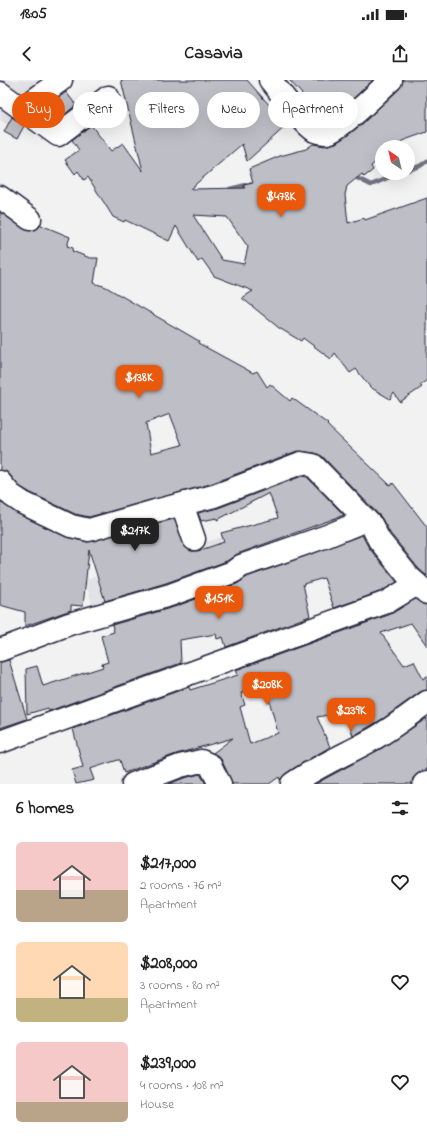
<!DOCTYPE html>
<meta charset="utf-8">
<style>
body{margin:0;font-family:"Indie Flower",sans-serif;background:#f2f2f2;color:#222;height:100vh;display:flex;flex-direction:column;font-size:15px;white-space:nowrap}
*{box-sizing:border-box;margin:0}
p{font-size:13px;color:#767676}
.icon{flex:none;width:22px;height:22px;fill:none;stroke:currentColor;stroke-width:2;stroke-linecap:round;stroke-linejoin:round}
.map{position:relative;height:704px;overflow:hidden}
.details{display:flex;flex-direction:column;background:#fff;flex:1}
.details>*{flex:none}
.guide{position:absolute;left:12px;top:12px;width:403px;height:36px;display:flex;gap:8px}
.needle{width:26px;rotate:325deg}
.buttons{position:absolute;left:375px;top:60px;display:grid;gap:8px}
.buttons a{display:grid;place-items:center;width:40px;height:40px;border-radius:50%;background:#fff;box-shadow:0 4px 16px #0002;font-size:20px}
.price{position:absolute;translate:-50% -34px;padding:0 9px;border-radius:8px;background:#ea580c;color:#fff;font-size:13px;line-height:26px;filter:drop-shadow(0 1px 2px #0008)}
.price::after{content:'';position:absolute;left:50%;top:24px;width:12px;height:9px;margin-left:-6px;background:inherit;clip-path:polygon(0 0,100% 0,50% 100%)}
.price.current{background:#222;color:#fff}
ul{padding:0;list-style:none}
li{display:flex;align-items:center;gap:12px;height:100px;padding:0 16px}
li span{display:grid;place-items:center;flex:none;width:112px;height:80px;border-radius:6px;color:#555}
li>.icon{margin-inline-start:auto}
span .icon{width:48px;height:48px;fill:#fffc;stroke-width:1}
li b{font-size:17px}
h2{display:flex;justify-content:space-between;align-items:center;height:48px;padding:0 16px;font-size:17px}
.tag{padding:0 14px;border-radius:18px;background:#fff;box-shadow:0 4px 16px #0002;font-size:14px;line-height:36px}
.tag.current{background:#ea580c;color:#fff}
.status{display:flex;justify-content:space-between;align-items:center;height:28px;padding:0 20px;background:#fff;direction:ltr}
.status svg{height:11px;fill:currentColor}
header{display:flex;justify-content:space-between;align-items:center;height:52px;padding:0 16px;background:#fff;font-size:18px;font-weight:700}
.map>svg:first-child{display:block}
.built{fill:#e2e2e6}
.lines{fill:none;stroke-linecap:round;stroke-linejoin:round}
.stream{stroke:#727282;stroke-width:4.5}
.building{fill:#bebec6;stroke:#22223b;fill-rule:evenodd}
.minor-casing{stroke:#22223b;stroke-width:25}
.minor{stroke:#fff;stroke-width:22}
</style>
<div class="status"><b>18:05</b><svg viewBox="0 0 49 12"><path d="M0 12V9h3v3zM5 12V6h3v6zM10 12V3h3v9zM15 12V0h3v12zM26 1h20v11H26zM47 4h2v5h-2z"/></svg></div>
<header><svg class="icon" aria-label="back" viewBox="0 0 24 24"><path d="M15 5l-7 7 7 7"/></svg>Casavia<svg class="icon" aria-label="share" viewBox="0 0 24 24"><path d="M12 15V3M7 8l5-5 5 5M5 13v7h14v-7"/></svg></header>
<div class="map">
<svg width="427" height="704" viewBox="0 0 427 704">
<rect width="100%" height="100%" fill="#f2f2f3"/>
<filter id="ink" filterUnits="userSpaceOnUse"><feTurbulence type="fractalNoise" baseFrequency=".025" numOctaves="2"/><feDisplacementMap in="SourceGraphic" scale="8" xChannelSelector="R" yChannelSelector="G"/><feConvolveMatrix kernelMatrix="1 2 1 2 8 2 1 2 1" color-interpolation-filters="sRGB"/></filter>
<g filter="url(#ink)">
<path class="built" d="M0 0H76L8 45 0 40Z
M225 456 234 486 94 531 85 500Z"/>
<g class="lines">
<path class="stream" d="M408 90 420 86 427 81
M353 96 371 105 399 93
M230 109 250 104"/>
</g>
<path class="building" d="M121 0H247L287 45 247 81 242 64 190 109 245 108 244 105 253 103 249 89 280 76 306 69 313 64 325 66 336 63 361 45 399 9 403 0H427V52L402 61 395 67H382V77L371 86 373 90 364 97 362 94 347 106 345 115 348 143 364 138 365 140 427 118V300L420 305 422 307 400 322 394 313 390 319 370 307 356 289 350 293 335 273 331 279 303 258 301 261 279 248 242 218 253 211 214 196 202 179 198 182 176 146 169 161 125 140 124 142 113 137 88 97 84 100 78 91 75 94 65 80 79 70 72 60 91 45 111 71 123 63 143 91ZM193 135 227 137 248 167 244 184 222 180Z
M289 0H373L345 26 326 40Z
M66 12 76 25 63 36 61 33 55 38 43 29Z
M12 37 24 46 17 59 4 52Z
M0 132 28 151 35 150 41 145 70 157 67 166 73 168 72 171 90 178H98L94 203 106 207 199 261 198 263 253 293 257 291 267 307 270 304 290 321 292 318 328 344 327 345 391 406 393 403 427 447V496L418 488 390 453 381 437 322 376 315 373 297 371 210 404 89 437 75 434 29 412 19 406 9 394 0 390ZM170 334 182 365 151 373 146 343Z
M302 396 307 397 344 435 237 474 227 481 166 503 105 521 89 470 83 526 71 525V530L25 546V532L0 525V421L18 434 66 457 87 462 174 439 186 468 191 471H198L224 462 221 453 278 438 269 413 217 440V438L201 441 198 433 218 428Z
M362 455 369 468 397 502 382 511 334 528 324 498 303 504 310 536 226 567 223 557 217 559 216 554 180 560 181 583 49 631 48 628 27 634 26 589 37 586 43 606 103 587 102 584 108 582 101 556 114 552 112 545 174 527 237 504 247 497Z
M415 519 427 525V566L411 543 381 553 404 585 414 581 423 599 427 596V610L420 612 384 638 353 656 346 632 317 637 330 667 294 688 285 694 280 700 279 697 269 704H232L221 679 213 673 233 658 176 674 124 693 120 680H118L90 689 94 700 76 704 72 690 83 687 73 649 189 607 190 610 238 595 236 590 391 534ZM265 605 278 653 250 664 240 627 245 625 241 613Z
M9 580 27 639 0 648V582Z
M427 638V690L417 694 413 698 412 704H315L382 668Z
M200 694 206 704H169L184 698Z"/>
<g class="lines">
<g class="minor-casing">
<path id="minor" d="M270 0C281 13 302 43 315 51 320 53 325 54 330 52 348 43 375 14 391 0
M0 13 58 55 108 17
M22 29 61 0
M0 117 30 139
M0 402 11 415 23 423 71 446 89 450 155 431 214 416 301 383 313 385 372 446 379 460 409 497 427 513
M182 424 194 459
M0 570 69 544 170 515 233 492 241 486 327 456 366 440
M0 662 387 522 417 504
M133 704 180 686 201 681 210 685 220 704
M292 704C316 687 342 676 368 662 389 651 408 636 427 622
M424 704 427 702"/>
</g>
<use href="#minor" class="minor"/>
</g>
</g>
</svg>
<div class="buttons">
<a><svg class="needle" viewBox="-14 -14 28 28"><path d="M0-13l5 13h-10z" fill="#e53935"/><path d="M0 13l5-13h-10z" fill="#767676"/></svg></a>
</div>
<b class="price" style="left:281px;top:138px">$478K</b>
<b class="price" style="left:139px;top:319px">$138K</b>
<b class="price current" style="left:135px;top:472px">$217K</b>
<b class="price" style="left:219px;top:540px">$151K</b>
<b class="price" style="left:267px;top:626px">$208K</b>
<b class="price" style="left:351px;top:652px">$239K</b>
<div class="guide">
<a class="tag current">Buy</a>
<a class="tag">Rent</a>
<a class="tag">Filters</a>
<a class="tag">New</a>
<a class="tag">Apartment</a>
</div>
</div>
<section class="details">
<h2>6 homes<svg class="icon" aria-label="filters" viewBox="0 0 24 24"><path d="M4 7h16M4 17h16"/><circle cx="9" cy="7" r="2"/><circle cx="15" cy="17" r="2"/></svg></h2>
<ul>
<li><span style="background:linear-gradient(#f6c9c9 60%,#b9a48a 0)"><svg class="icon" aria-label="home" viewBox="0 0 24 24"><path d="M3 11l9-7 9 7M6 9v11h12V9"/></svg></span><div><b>$217,000</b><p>2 rooms · 76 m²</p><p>Apartment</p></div><svg class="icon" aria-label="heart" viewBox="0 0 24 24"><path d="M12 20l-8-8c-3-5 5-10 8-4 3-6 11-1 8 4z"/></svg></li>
<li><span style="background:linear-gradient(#ffd9b3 70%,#c2b280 0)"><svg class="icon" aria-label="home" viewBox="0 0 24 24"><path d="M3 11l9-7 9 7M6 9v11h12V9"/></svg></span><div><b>$208,000</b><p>3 rooms · 80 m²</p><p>Apartment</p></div><svg class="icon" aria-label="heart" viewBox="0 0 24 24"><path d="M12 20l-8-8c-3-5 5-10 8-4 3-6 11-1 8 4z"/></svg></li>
<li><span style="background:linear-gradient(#f6c9c9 75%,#b9a48a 0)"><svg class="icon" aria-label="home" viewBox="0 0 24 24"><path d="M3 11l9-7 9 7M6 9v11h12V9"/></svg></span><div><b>$239,000</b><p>4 rooms · 108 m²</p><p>House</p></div><svg class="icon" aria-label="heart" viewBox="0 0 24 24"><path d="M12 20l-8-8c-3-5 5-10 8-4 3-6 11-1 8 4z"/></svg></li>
</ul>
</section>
